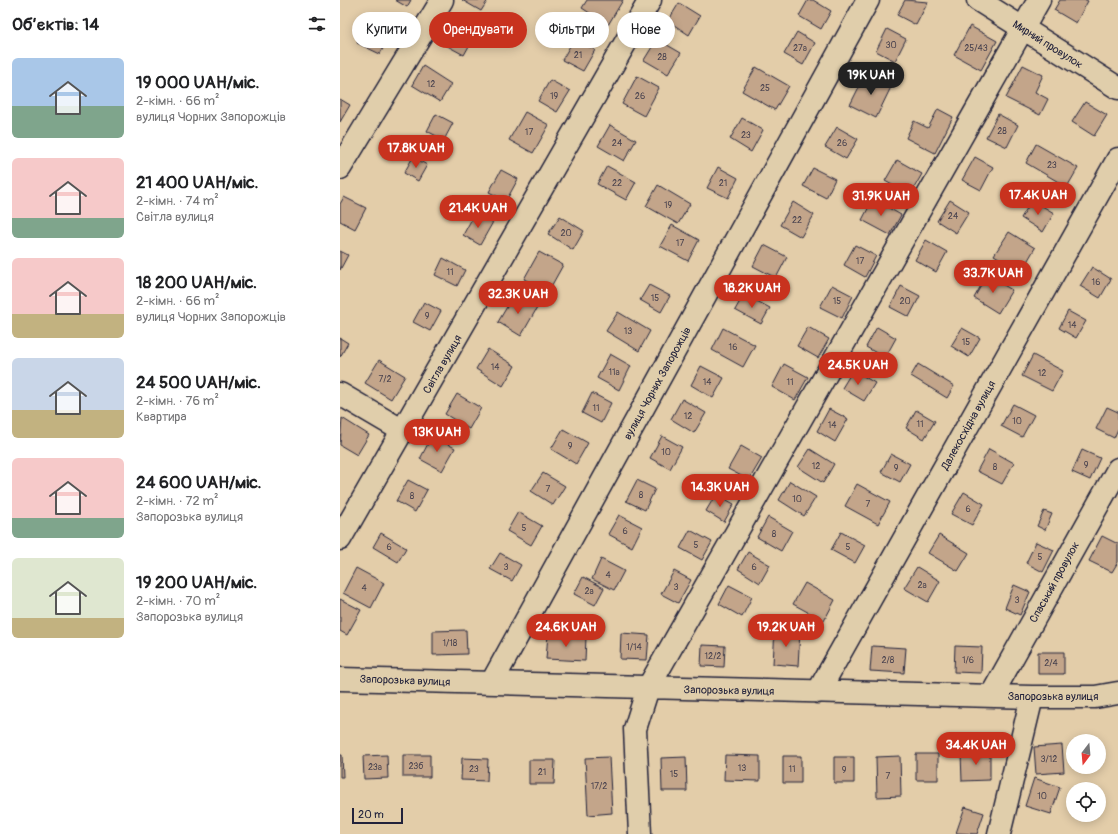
<!DOCTYPE html>
<html lang="uk">
<meta charset="utf-8">
<style>
body{margin:0;font-family:Pangolin,sans-serif;background:#f2f2f2;color:#202124;height:100vh;display:flex;flex-direction:column;font-size:15px;white-space:nowrap}
*{box-sizing:border-box;margin:0}
p{font-size:13px;color:#757577}
.icon{flex:none;width:22px;height:22px;fill:none;stroke:currentColor;stroke-width:2;stroke-linecap:round;stroke-linejoin:round}
.map{position:relative;flex:1;overflow:hidden}
.panel{display:flex;flex-direction:column;background:#fff;width:340px}
.panel>*{flex:none}
.banner{position:absolute;left:12px;top:12px;width:380px;height:36px;display:flex;gap:8px}
.needle{width:26px;rotate:196deg}
.tools{position:absolute;left:726px;top:734px;display:grid;gap:8px}
.tools a{display:grid;place-items:center;width:40px;height:40px;border-radius:50%;background:#fff;box-shadow:0 2px 10px #0003;font-size:20px}
.scale{position:absolute;left:12px;bottom:10px;width:51px;box-sizing:border-box;padding-left:4px;border:2px solid #22223b;border-top:0;font-size:11px;line-height:14px;white-space:nowrap;color:#22223b;-webkit-text-stroke:3px #e0ceab;paint-order:stroke}
.price{position:absolute;translate:-50% -34px;padding:0 9px;border-radius:14px;background:#c8321e;color:#fff;font-size:13px;line-height:26px;filter:drop-shadow(0 1px 2px #0008)}
.price::after{content:'';position:absolute;left:50%;top:24px;width:12px;height:9px;margin-left:-6px;background:inherit;clip-path:polygon(0 0,100% 0,50% 100%)}
.price.active{background:#222;color:#fff}
ul{padding:0;list-style:none}
li{display:flex;align-items:center;gap:12px;height:100px;padding:0 12px}
li span{display:grid;place-items:center;flex:none;width:112px;height:80px;border-radius:6px;color:#555}
li>.icon{margin-inline-start:auto}
span .icon{width:48px;height:48px;fill:#fffc;stroke-width:1}
li b{font-size:17px}
h2{display:flex;justify-content:space-between;align-items:center;height:48px;padding:0 12px;font-size:17px}
.pill{padding:0 14px;border-radius:18px;background:#fff;box-shadow:0 2px 10px #0003;font-size:14px;line-height:36px}
.pill.active{background:#c8321e;color:#fff}
main{display:flex;flex:1;min-height:0}
.map>svg:first-child{display:block}
.building{fill:#c3a58a;stroke:#22223b}
.lines{fill:none;stroke-linecap:round;stroke-linejoin:round}
.minor-casing{stroke:#22223b;stroke-width:25}
.minor{stroke:#e0ceab;stroke-width:22}
.labels{text-anchor:middle;stroke-width:3.5;stroke-linejoin:round;paint-order:stroke}
.number-label{font-size:9px;fill:#4a434f}
.street-label{font-size:11px;fill:#22223b;stroke:#e0ceab}
</style>
<main>
<section class="panel">
<h2>Об’єктів: 14<svg class="icon" aria-label="filters" viewBox="0 0 24 24"><path d="M4 7h16M4 17h16"/><circle cx="9" cy="7" r="2"/><circle cx="15" cy="17" r="2"/></svg></h2>
<ul>
<li><span style="background:linear-gradient(#a9c7e8 60%,#7fa58c 0)"><svg class="icon" aria-label="home" viewBox="0 0 24 24"><path d="M3 11l9-7 9 7M6 9v11h12V9"/></svg></span><div><b>19 000 UAH/міс.</b><p>2-кімн. · 66 m²</p><p>вулиця Чорних Запорожців</p></div></li>
<li><span style="background:linear-gradient(#f6c9c9 75%,#7fa58c 0)"><svg class="icon" aria-label="home" viewBox="0 0 24 24"><path d="M3 11l9-7 9 7M6 9v11h12V9"/></svg></span><div><b>21 400 UAH/міс.</b><p>2-кімн. · 74 m²</p><p>Світла вулиця</p></div></li>
<li><span style="background:linear-gradient(#f6c9c9 70%,#c2b280 0)"><svg class="icon" aria-label="home" viewBox="0 0 24 24"><path d="M3 11l9-7 9 7M6 9v11h12V9"/></svg></span><div><b>18 200 UAH/міс.</b><p>2-кімн. · 66 m²</p><p>вулиця Чорних Запорожців</p></div></li>
<li><span style="background:linear-gradient(#c9d6e8 65%,#c2b280 0)"><svg class="icon" aria-label="home" viewBox="0 0 24 24"><path d="M3 11l9-7 9 7M6 9v11h12V9"/></svg></span><div><b>24 500 UAH/міс.</b><p>2-кімн. · 76 m²</p><p>Квартира</p></div></li>
<li><span style="background:linear-gradient(#f6c9c9 75%,#7fa58c 0)"><svg class="icon" aria-label="home" viewBox="0 0 24 24"><path d="M3 11l9-7 9 7M6 9v11h12V9"/></svg></span><div><b>24 600 UAH/міс.</b><p>2-кімн. · 72 m²</p><p>Запорозька вулиця</p></div></li>
<li><span style="background:linear-gradient(#dfe7d0 75%,#c2b280 0)"><svg class="icon" aria-label="home" viewBox="0 0 24 24"><path d="M3 11l9-7 9 7M6 9v11h12V9"/></svg></span><div><b>19 200 UAH/міс.</b><p>2-кімн. · 70 m²</p><p>Запорозька вулиця</p></div></li>
</ul>
</section>
<div class="map">
<svg width="778" height="834" viewBox="0 0 778 834">
<rect width="100%" height="100%" fill="#e3cda9"/>
<filter id="ink" filterUnits="userSpaceOnUse"><feTurbulence type="fractalNoise" baseFrequency=".025" numOctaves="2"/><feDisplacementMap in="SourceGraphic" scale="8" xChannelSelector="R" yChannelSelector="G"/><feConvolveMatrix kernelMatrix="1 2 1 2 8 2 1 2 1" color-interpolation-filters="sRGB"/></filter>
<g filter="url(#ink)">
<path class="building" d="M55 0H71L67 7Z
M122 0H148L141 11Z
M247 0H283L268 25 242 8Z
M468 0H473L491 11 481 29 459 16Z
M565 0 588 2 576 25 557 15Z
M720 0H746L748 1 736 23 714 10Z
M339 3 360 16 349 35 328 21Z
M112 16 138 30 124 55 98 41Z
M29 19 52 31 40 54 17 43Z
M630 26 657 41 641 70 614 55Z
M547 29 566 39 555 61 536 51Z
M457 32 475 43 463 65 444 54Z
M234 39 255 50 243 71 222 60Z
M317 39 341 53 328 74 304 60Z
M683 65 703 75 695 92 708 99 700 115 666 98Z
M83 66 111 84 100 102 72 85Z
M416 67 449 86 435 110 402 91Z
M525 75 551 87 536 118 510 105Z
M297 76 319 88 304 116 282 104Z
M210 80 230 91 217 112 198 101Z
M0 99 10 105 0 122Z
M745 102 767 115 754 136 732 122Z
M598 109 613 117 595 153 566 138 574 121 588 128Z
M185 112 209 125 193 153 169 140Z
M96 114 113 123 104 140 87 131Z
M658 114 678 125 667 147 646 137Z
M402 118 423 130 411 152 390 139Z
M270 125 296 140 284 161 258 146Z
M497 127 518 139 506 159 485 147Z
M696 144 738 168 727 187 686 163Z
M73 157 87 165 78 181 64 173Z
M635 157 653 167 641 190 622 180Z
M557 160 582 174 570 195 545 181Z
M267 166 296 182 286 200 257 184Z
M378 167 398 178 388 198 367 188Z
M473 168 495 179 486 198 463 186Z
M161 170 178 179 166 201 149 192Z
M318 185 350 204 338 224 306 206Z
M4 197 26 208 15 229 0 221V204Z
M533 199 561 215 550 235 522 220Z
M610 200 629 212 616 233 597 221Z
M692 200 714 213 703 232 681 218Z
M453 202 474 215 461 237 440 225Z
M135 213 153 222 140 245 123 235Z
M220 216 244 231 233 250 208 234Z
M332 225 359 240 348 261 320 246Z
M669 232 695 248 681 272 654 255Z
M586 240 607 252 596 272 575 260Z
M424 245 447 257 436 278 413 266Z
M515 245 536 256 525 277 504 265Z
M0 251 8 255 0 270Z
M199 252 223 265 208 292 184 279Z
M103 258 125 270 117 286 95 275Z
M752 267 771 279 760 298 740 286Z
M647 275 672 290 658 313 634 298Z
M309 285 330 296 321 312 300 300Z
M492 285 513 296 502 318 480 307Z
M561 286 580 296 569 317 550 307Z
M404 294 430 308 421 324 395 310Z
M174 295 197 308 181 336 158 322Z
M84 302 101 311 90 331 73 322Z
M728 311 746 321 736 338 719 328Z
M278 312 310 331 299 351 266 331Z
M468 327 489 339 478 358 457 346Z
M537 327 556 338 545 358 526 347Z
M383 328 415 345 403 367 372 350Z
M622 328 640 338 629 357 611 346Z
M0 338 8 343 0 357Z
M148 349 175 366 163 386 136 369Z
M270 354 291 366 279 390 257 378Z
M693 355 723 371 712 391 682 376Z
M39 360 65 376 51 399 25 383Z
M444 364 468 377 455 400 432 387Z
M578 364 614 386 607 398 571 376Z
M361 366 384 378 373 398 351 385Z
M513 370 535 383 524 401 502 388Z
M252 393 271 403 261 423 242 413Z
M117 394 141 408 129 429 105 414Z
M342 399 366 413 354 433 331 419Z
M673 404 694 415 682 437 661 426Z
M767 407 778 412V429L774 438 756 429Z
M489 409 508 419 495 442 477 431Z
M576 410 595 421 584 439 566 428Z
M2 418 29 435 17 455 0 445Z
M223 429 248 443 236 464 211 449Z
M92 436 115 448 102 471 80 459Z
M322 436 342 447 330 469 310 458Z
M401 446 422 458 409 480 388 469Z
M470 449 494 464 483 483 458 467Z
M649 449 674 463 662 484 637 471Z
M742 450 760 458 750 480 732 472Z
M551 454 570 464 560 482 541 472Z
M203 473 225 486 213 505 191 491Z
M68 480 87 490 75 512 56 501Z
M297 480 315 489 305 510 286 501Z
M450 481 476 497 464 516 439 500Z
M517 484 550 502 538 524 505 506Z
M624 492 644 504 632 525 611 514Z
M376 494 394 504 384 522 366 511Z
M704 511 712 514 705 530 697 526Z
M178 512 202 526 191 545 167 531Z
M279 515 302 527 292 547 268 534Z
M428 517 452 531 441 551 417 537Z
M350 530 372 542 362 560 340 548Z
M501 532 525 545 515 563 491 550Z
M41 533 66 548 58 562 33 547Z
M599 535 629 553 618 571 588 553Z
M762 536 778 544V562L772 572 749 561Z
M696 542 714 550 703 572 686 563Z
M408 552 430 565 420 583 398 569Z
M160 553 181 565 172 581 150 569Z
M261 559 284 571 274 590 252 579Z
M577 567 600 581 588 602 564 588Z
M16 568 44 583 31 608 3 593Z
M334 571 351 580 338 603 321 594Z
M243 577 264 588 255 605 234 594Z
M465 583 495 600 484 621 453 604Z
M389 585 412 597 402 617 379 604Z
M674 585 690 592 680 615 665 608Z
M0 599 21 610 7 635 0 631Z
M435 629 460 631 458 666 433 664Z
M126 630 127 654 93 655V631Z
M281 633 309 635 307 660 280 659Z
M208 634 246 637 245 661 206 659Z
M362 645 385 646 384 667 361 666Z
M532 646 566 648 564 673 530 671Z
M615 646 642 647 641 673 614 672Z
M698 652H724V674H698Z
M722 745 724 772 696 774 694 747Z
M650 752V780L622 781 621 753Z
M576 754H598V780H576Z
M0 755H2L3 777H0Z
M47 755 48 778 24 779 23 756Z
M63 755H90V777H63Z
M385 755 420 756V781L384 780Z
M443 756H461V783H443Z
M560 756 561 796 537 797 536 757Z
M269 757 272 813 248 815 245 758Z
M346 757 347 791H322L321 758Z
M494 757H514V783H494Z
M122 758 148 759 147 781 121 780Z
M189 760H215L214 784H189Z
M694 778 720 787 711 814 685 806Z
M625 807 644 813 637 834 616 833Z"/>
<g class="lines">
<g class="minor-casing">
<path id="minor" d="M638 0 778 88
M0 168 102 0
M0 394 63 431
M0 539 310 0
M0 679 692 697H755L778 693
M152 682 528 0
M478 692 778 159
M651 696 778 469
M300 834 295 729 308 688 699 0
M659 834 692 697"/>
</g>
<use href="#minor" class="minor"/>
</g>
</g>
<g class="labels">
<g class="number-label">
<text x="551" y="48">30</text>
<text x="460" y="51">27а</text>
<text x="636" y="51">25/43</text>
<text x="238" y="58">21</text>
<text x="322" y="60">28</text>
<text x="91" y="87">12</text>
<text x="425" y="91">25</text>
<text x="214" y="99">19</text>
<text x="300" y="99">26</text>
<text x="662" y="134">28</text>
<text x="189" y="135">17</text>
<text x="406" y="138">23</text>
<text x="277" y="146">24</text>
<text x="502" y="146">26</text>
<text x="712" y="168">23</text>
<text x="277" y="186">22</text>
<text x="383" y="186">21</text>
<text x="328" y="208">19</text>
<text x="613" y="219">24</text>
<text x="457" y="223">22</text>
<text x="226" y="236">20</text>
<text x="340" y="246">17</text>
<text x="520" y="264">17</text>
<text x="110" y="275">11</text>
<text x="756" y="285">16</text>
<text x="315" y="301">15</text>
<text x="497" y="304">15</text>
<text x="565" y="304">20</text>
<text x="87" y="319">9</text>
<text x="732" y="328">14</text>
<text x="288" y="334">13</text>
<text x="626" y="345">15</text>
<text x="393" y="350">16</text>
<text x="155" y="370">14</text>
<text x="274" y="375">11а</text>
<text x="702" y="376">12</text>
<text x="45" y="382">7/2</text>
<text x="367" y="385">14</text>
<text x="450" y="385">11</text>
<text x="256" y="411">11</text>
<text x="348" y="419">12</text>
<text x="677" y="424">10</text>
<text x="580" y="427">11</text>
<text x="492" y="428">14</text>
<text x="230" y="449">9</text>
<text x="326" y="455">10</text>
<text x="746" y="468">9</text>
<text x="476" y="469">12</text>
<text x="655" y="470">8</text>
<text x="556" y="471">9</text>
<text x="208" y="492">7</text>
<text x="301" y="498">8</text>
<text x="72" y="499">8</text>
<text x="457" y="502">10</text>
<text x="528" y="507">7</text>
<text x="628" y="512">6</text>
<text x="184" y="531">5</text>
<text x="285" y="534">6</text>
<text x="434" y="537">8</text>
<text x="356" y="548">5</text>
<text x="49" y="550">6</text>
<text x="508" y="550">5</text>
<text x="700" y="560">5</text>
<text x="166" y="570">3</text>
<text x="414" y="570">6</text>
<text x="268" y="578">4</text>
<text x="582" y="588">2а</text>
<text x="336" y="590">3</text>
<text x="24" y="591">4</text>
<text x="249" y="594">2а</text>
<text x="677" y="603">3</text>
<text x="110" y="646">1/18</text>
<text x="294" y="650">1/14</text>
<text x="373" y="659">12/2</text>
<text x="548" y="663">2/8</text>
<text x="628" y="663">1/6</text>
<text x="711" y="666">2/4</text>
<text x="709" y="762">3/12</text>
<text x="76" y="769">23б</text>
<text x="35" y="770">23а</text>
<text x="402" y="771">13</text>
<text x="134" y="772">23</text>
<text x="452" y="772">11</text>
<text x="504" y="773">9</text>
<text x="202" y="775">21</text>
<text x="334" y="777">15</text>
<text x="548" y="779">7</text>
<text x="259" y="789">17/2</text>
<text x="702" y="799">10</text>
</g>
<g class="street-label">
<text transform="translate(708 44) rotate(32)" y="4">Мирний провулок</text>
<text transform="translate(102 364) rotate(-60)" y="4">Світла вулиця</text>
<text transform="translate(317 383) rotate(-61)" y="4">вулиця Чорних Запорожців</text>
<text transform="translate(628 425) rotate(-61)" y="4">Далекосхідна вулиця</text>
<text transform="translate(714 582) rotate(-61)" y="4">Спаський провулок</text>
<text transform="translate(65 680) rotate(2)" y="4">Запорозька вулиця</text>
<text transform="translate(389 690) rotate(1)" y="4">Запорозька вулиця</text>
<text x="713" y="700">Запорозька вулиця</text>
</g>
</g>
</svg>
<div class="tools">
<a><svg class="needle" viewBox="-14 -14 28 28"><path d="M0-13l5 13h-10z" fill="#e53935"/><path d="M0 13l5-13h-10z" fill="#757577"/></svg></a>
<a><svg class="icon" aria-label="locate" viewBox="0 0 24 24"><circle cx="12" cy="12" r="6"/><path d="M12 2v4M12 18v4M2 12h4M18 12h4"/></svg></a>
</div>
<div class="scale">20 m</div>
<b class="price active" style="left:531px;top:96px">19K UAH</b>
<b class="price" style="left:76px;top:169px">17.8K UAH</b>
<b class="price" style="left:698px;top:216px">17.4K UAH</b>
<b class="price" style="left:541px;top:217px">31.9K UAH</b>
<b class="price" style="left:138px;top:229px">21.4K UAH</b>
<b class="price" style="left:653px;top:294px">33.7K UAH</b>
<b class="price" style="left:412px;top:309px">18.2K UAH</b>
<b class="price" style="left:178px;top:315px">32.3K UAH</b>
<b class="price" style="left:518px;top:386px">24.5K UAH</b>
<b class="price" style="left:97px;top:453px">13K UAH</b>
<b class="price" style="left:380px;top:508px">14.3K UAH</b>
<b class="price" style="left:226px;top:648px">24.6K UAH</b>
<b class="price" style="left:446px;top:648px">19.2K UAH</b>
<b class="price" style="left:636px;top:766px">34.4K UAH</b>
<div class="banner">
<a class="pill">Купити</a>
<a class="pill active">Орендувати</a>
<a class="pill">Фільтри</a>
<a class="pill">Нове</a>
</div>
</div>
</main>
